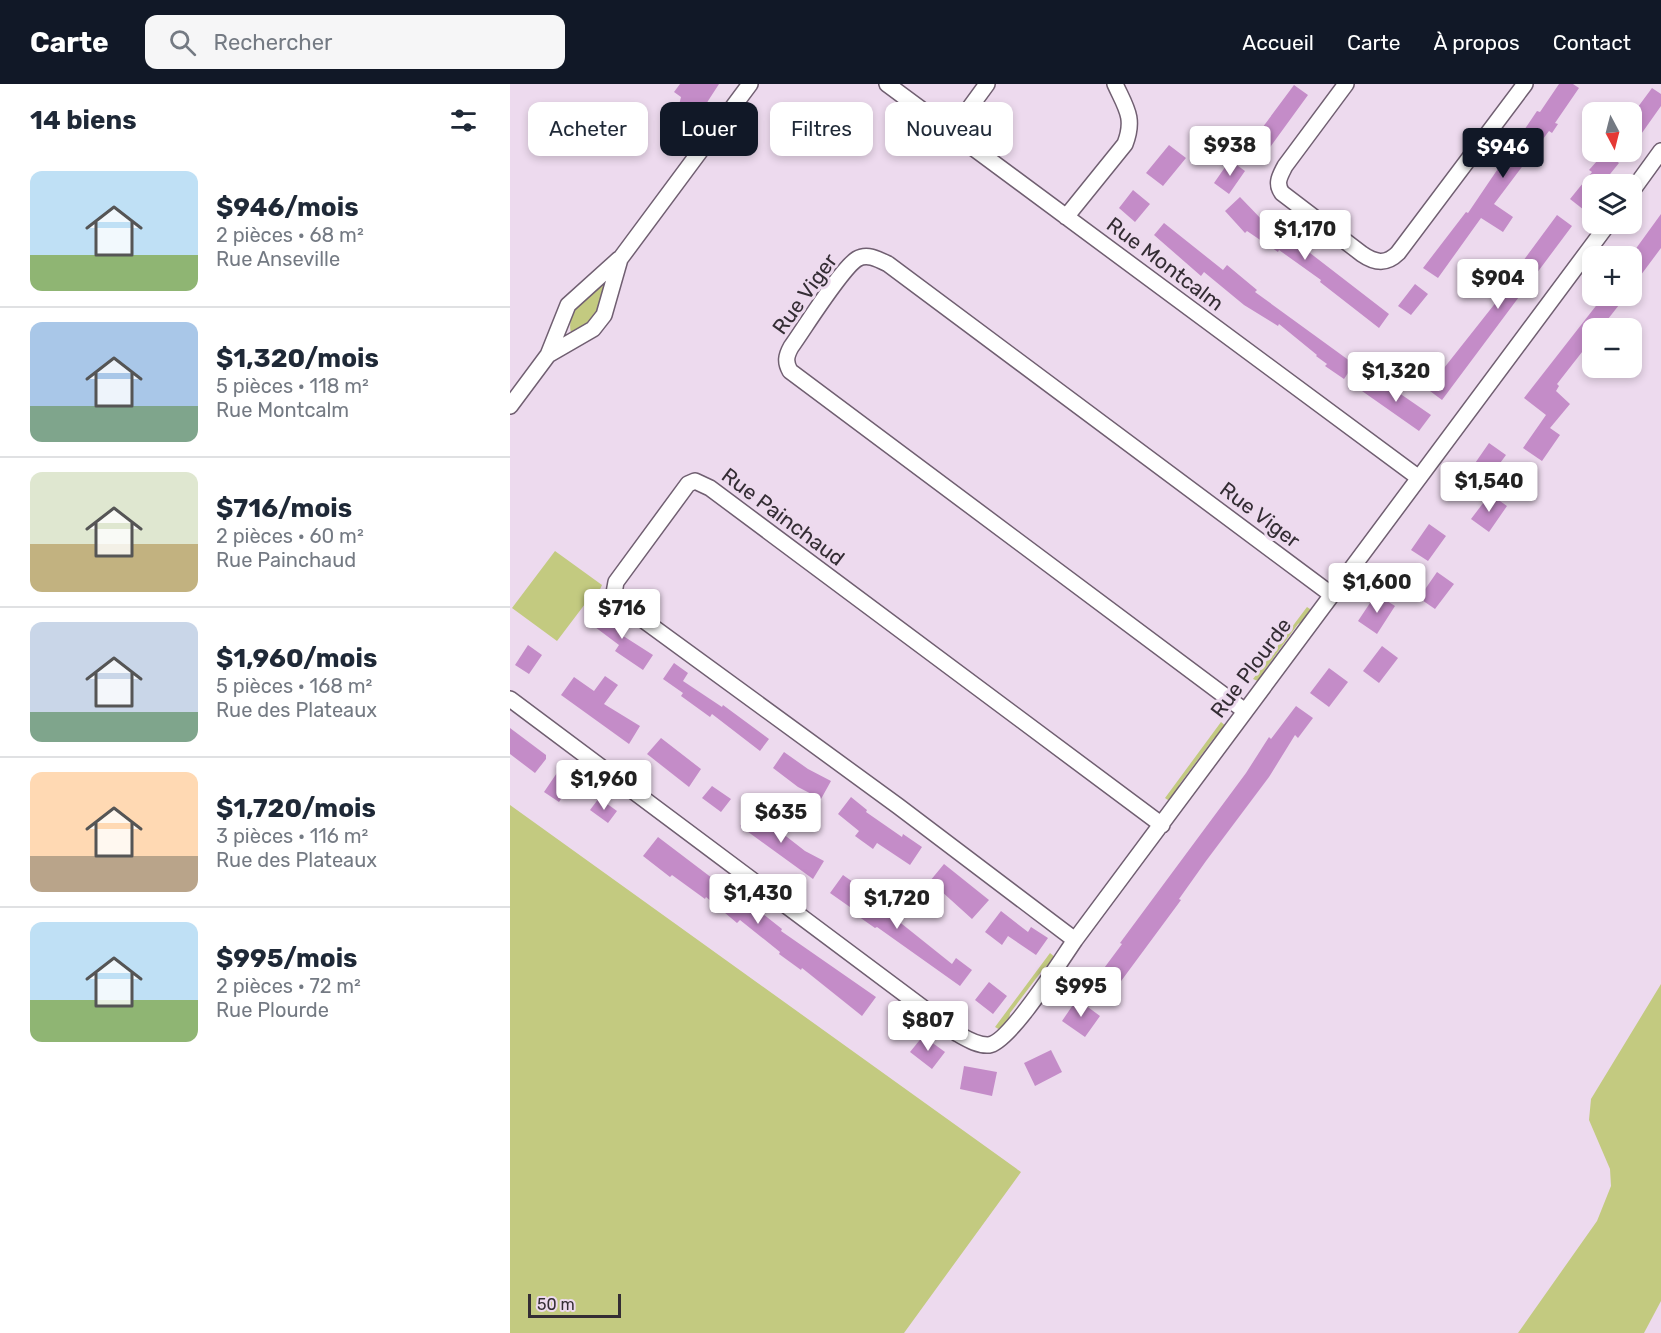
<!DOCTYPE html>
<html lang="fr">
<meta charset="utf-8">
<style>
body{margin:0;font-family:Rubik,sans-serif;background:#f6f6f7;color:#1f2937;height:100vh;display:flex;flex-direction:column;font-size:22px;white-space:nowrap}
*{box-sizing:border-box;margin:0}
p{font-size:20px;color:#747a83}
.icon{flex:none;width:33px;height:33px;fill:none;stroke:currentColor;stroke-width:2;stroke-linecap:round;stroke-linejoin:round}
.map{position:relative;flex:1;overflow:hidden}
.side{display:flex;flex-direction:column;background:#fff;width:510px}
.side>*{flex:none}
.guide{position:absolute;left:18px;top:18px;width:570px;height:54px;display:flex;gap:12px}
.needle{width:39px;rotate:173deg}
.buttons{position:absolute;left:1072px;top:18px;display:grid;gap:12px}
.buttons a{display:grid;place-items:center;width:60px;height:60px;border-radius:12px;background:#fff;box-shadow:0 3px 9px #0003;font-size:30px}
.scale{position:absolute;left:18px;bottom:15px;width:93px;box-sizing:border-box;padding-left:6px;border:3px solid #342d34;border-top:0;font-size:16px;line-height:21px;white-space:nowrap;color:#342d34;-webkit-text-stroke:4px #eddaee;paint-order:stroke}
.price{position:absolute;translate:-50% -51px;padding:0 14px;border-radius:6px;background:#fff;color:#222;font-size:20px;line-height:39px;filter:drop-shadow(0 2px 3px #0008)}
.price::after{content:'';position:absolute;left:50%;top:36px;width:18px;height:14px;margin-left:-9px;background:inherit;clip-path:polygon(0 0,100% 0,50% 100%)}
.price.on{background:#111827;color:#fff}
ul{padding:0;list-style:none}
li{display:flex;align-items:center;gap:18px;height:150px;padding:0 30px}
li+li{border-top:2px solid #e0e1e3}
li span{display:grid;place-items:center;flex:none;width:168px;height:120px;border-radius:12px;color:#555}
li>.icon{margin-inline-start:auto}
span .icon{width:72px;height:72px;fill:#fffc;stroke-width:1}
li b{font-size:26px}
h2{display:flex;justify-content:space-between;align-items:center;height:72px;padding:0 30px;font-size:26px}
.chip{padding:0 21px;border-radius:12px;background:#fff;box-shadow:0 3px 9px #0003;font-size:21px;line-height:54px}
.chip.on{background:#111827;color:#fff}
header{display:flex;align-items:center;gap:36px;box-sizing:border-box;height:84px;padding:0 30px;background:#111827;color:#fff}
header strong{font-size:28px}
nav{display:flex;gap:33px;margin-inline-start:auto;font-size:21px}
.search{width:420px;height:54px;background:#f6f6f7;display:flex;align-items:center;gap:15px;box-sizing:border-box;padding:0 21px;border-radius:12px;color:#747a83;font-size:22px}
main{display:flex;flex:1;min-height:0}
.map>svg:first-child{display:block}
.green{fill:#c3ca80}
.building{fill:#c48cc8}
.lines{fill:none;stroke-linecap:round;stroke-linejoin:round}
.minor-casing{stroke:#705f71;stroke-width:18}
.minor{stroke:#fff;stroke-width:15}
.labels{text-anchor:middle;stroke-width:6;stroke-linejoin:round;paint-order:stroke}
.street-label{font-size:21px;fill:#342d34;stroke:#eddaee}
</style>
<header>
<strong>Carte</strong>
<div class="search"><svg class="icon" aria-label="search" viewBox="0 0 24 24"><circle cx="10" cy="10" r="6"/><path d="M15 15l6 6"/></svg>Rechercher</div>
<nav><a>Accueil</a><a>Carte</a><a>À propos</a><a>Contact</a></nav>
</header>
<main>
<section class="side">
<h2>14 biens<svg class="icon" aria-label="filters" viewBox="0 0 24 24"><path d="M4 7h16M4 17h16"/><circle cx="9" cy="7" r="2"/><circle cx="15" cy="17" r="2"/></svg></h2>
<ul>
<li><span style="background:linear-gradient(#bfe0f5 70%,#8fb573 0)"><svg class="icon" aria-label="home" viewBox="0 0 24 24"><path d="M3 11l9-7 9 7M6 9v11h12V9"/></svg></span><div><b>$946/mois</b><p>2 pièces · 68 m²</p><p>Rue Anseville</p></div></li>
<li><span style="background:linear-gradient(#a9c7e8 70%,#7fa58c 0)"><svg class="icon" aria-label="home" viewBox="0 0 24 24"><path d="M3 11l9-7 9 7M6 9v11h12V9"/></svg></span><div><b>$1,320/mois</b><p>5 pièces · 118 m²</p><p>Rue Montcalm</p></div></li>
<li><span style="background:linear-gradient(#dfe7d0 60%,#c2b280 0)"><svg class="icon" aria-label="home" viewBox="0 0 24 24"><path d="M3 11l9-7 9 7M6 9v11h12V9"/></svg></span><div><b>$716/mois</b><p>2 pièces · 60 m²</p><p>Rue Painchaud</p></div></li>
<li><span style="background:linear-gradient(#c9d6e8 75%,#7fa58c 0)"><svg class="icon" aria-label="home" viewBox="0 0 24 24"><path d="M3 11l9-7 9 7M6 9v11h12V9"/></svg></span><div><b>$1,960/mois</b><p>5 pièces · 168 m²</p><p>Rue des Plateaux</p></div></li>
<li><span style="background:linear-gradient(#ffd9b3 70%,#b9a48a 0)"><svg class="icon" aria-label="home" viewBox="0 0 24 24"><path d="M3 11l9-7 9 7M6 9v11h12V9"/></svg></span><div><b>$1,720/mois</b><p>3 pièces · 116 m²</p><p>Rue des Plateaux</p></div></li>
<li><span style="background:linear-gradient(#bfe0f5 65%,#8fb573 0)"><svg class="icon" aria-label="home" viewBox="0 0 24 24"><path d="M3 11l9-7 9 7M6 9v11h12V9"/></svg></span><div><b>$995/mois</b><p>2 pièces · 72 m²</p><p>Rue Plourde</p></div></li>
</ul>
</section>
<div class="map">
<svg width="1151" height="1249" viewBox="0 0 1151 1249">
<rect width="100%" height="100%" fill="#eddaee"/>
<path class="green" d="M96 200 87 235 62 251C53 231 79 206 96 200Z
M45 467 92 501 87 512 78 516 47 557 2 524Z
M797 523 803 527 795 536 788 540 754 587 750 598 743 595Z
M711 638 717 643 710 651 704 654 669 701 668 709 661 718 655 714Z
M0 721 511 1088 394 1249H0Z
M540 869 546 874 534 884 500 929 499 936 492 947 485 943Z
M1151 900V1217L1134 1249H1008L1087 1137 1101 1102 1100 1085 1079 1036 1081 1015Z"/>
<path class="building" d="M170 0H209L187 34 169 21 171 13 164 8Z
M1049 0H1063L1069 4 1045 39 1048 40 1042 49 1039 47 984 120 1003 133 993 148 971 134 928 194 913 184 956 128 958 129 1027 27 1030 28Z
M784 1 798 11 753 73 738 63Z
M1142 4 1151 10V22L1122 63V31Z
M659 61 676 74 653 102 636 89Z
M1095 68 1109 79 1092 100H1083V115L1074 126 1060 115 1082 88 1079 86Z
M720 76 735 87 719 110 704 99Z
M623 106 640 120 625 138 609 124Z
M730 113 757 141 758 139 778 152 879 230 869 244 810 198 811 196 769 166 768 168 737 147 735 149 715 127Z
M1151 130V164L1122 203V170Z
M1047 131 1062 142 932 316 912 301 928 280 934 284 987 217 985 215Z
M654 139 713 186 717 181 747 206 745 208 844 280 834 295 815 282 817 280 806 272 807 271 769 240 768 242 734 221 694 188 691 192 644 151Z
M905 200 918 210 901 231 888 222Z
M1080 212H1116L1091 244H1083V254L1047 300 1049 302 1046 307 1060 320 1040 344 1050 351 1032 377 1013 364 1036 331 1014 314 1089 218Z
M863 291 921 331 909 347 852 307Z
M979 359 996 371 977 397 961 385Z
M980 410 997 422 979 448 961 435Z
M919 440 936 452 918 477 901 466Z
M927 488 944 500 925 525 909 514Z
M866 510 885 522 867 550 848 537Z
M94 526 113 540 107 548 143 571 133 586 105 567 109 561 81 540Z
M18 561 32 571 19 590 5 581Z
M872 562 888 574 869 599 853 587Z
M164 579 178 589 173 597 212 623 213 621 259 655 250 667 202 630 200 633 171 612 173 609 153 595Z
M819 584 838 598 819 623 800 609Z
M95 592 108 601 94 620 130 642 119 660 51 611 64 593 84 607Z
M786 622 803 634 788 654 785 651 759 693 696 777 669 815 671 816 600 912 583 899 612 860 610 859 736 689 759 653 761 655Z
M0 644 36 671V675L25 689 0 670Z
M151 654 191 685 179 703 137 670Z
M274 668 298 685 321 697 311 715 288 703 263 684Z
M51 683 66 693 49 718 34 708Z
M202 702 221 715 211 728 192 714Z
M341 713 357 726 356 728 392 753 393 750 412 763 400 781 367 759 363 765 345 752 349 747 328 730Z
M89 714 107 727 98 739 80 726Z
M241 725 295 767 314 777 303 795 230 742Z
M148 753 252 832 253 830 272 845 271 847 366 913 352 932 292 884 291 886 269 870 270 868 230 836 227 839 196 813 195 815 162 791 160 793 133 772Z
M434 780 479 816 462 835 420 797Z
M333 791 350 803 348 806 378 826 377 828 442 880 446 874 462 886 450 902 367 843 365 844 345 830 347 828 320 809Z
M491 827 518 848 521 843 538 854 526 871 498 852 492 861 475 848Z
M479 898 497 912 483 930 465 916Z
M567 915 590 932 575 953 552 937Z
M413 952 435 968 422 985 400 968Z
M541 966 552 988 525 1002 514 979Z
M454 982 487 988 482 1012 450 1005Z"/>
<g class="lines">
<g class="minor-casing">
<path id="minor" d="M377 0 909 394
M836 0 775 82C770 92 765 99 772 109L852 170C865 179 876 181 888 169L1015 0
M442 48 477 0
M1122 107 1151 67
M556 133 615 60C625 34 616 24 605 0
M38 271 58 221 109 175
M0 322 38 271 83 245 94 231 110 175 240 0
M0 615 448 950C457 955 468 962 479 961 500 958 551 876 565 856L1098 140
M735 627 280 287C275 278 276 272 281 263 294 245 331 185 347 175 357 169 368 175 378 180L822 511
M565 856 388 722 110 519 104 509 106 498 178 400 185 397 200 404 652 741"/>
</g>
<use href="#minor" class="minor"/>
</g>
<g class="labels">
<g class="street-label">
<text transform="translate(655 180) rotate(37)" y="7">Rue Montcalm</text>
<text transform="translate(295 210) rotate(-54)" y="7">Rue Viger</text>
<text transform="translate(750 431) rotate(37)" y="7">Rue Viger</text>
<text transform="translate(273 433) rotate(37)" y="7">Rue Painchaud</text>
<text transform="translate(741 584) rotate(-53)" y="7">Rue Plourde</text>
</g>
</g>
</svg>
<div class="buttons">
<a><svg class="needle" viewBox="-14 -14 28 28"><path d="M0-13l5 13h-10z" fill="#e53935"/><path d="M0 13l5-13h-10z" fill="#747a83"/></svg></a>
<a><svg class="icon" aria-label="layers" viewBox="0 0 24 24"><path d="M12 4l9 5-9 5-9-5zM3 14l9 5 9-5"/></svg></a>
<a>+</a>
<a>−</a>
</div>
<div class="scale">50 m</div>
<b class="price" style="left:720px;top:93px">$938</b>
<b class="price on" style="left:993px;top:95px">$946</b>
<b class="price" style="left:795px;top:177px">$1,170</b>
<b class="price" style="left:988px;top:226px">$904</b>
<b class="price" style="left:886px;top:319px">$1,320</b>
<b class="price" style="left:979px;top:429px">$1,540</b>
<b class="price" style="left:867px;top:530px">$1,600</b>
<b class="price" style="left:112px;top:556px">$716</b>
<b class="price" style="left:94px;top:727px">$1,960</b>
<b class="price" style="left:271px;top:760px">$635</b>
<b class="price" style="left:248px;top:841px">$1,430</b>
<b class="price" style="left:387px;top:846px">$1,720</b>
<b class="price" style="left:571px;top:934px">$995</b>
<b class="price" style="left:418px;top:968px">$807</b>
<div class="guide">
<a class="chip">Acheter</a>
<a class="chip on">Louer</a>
<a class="chip">Filtres</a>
<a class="chip">Nouveau</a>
</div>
</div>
</main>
